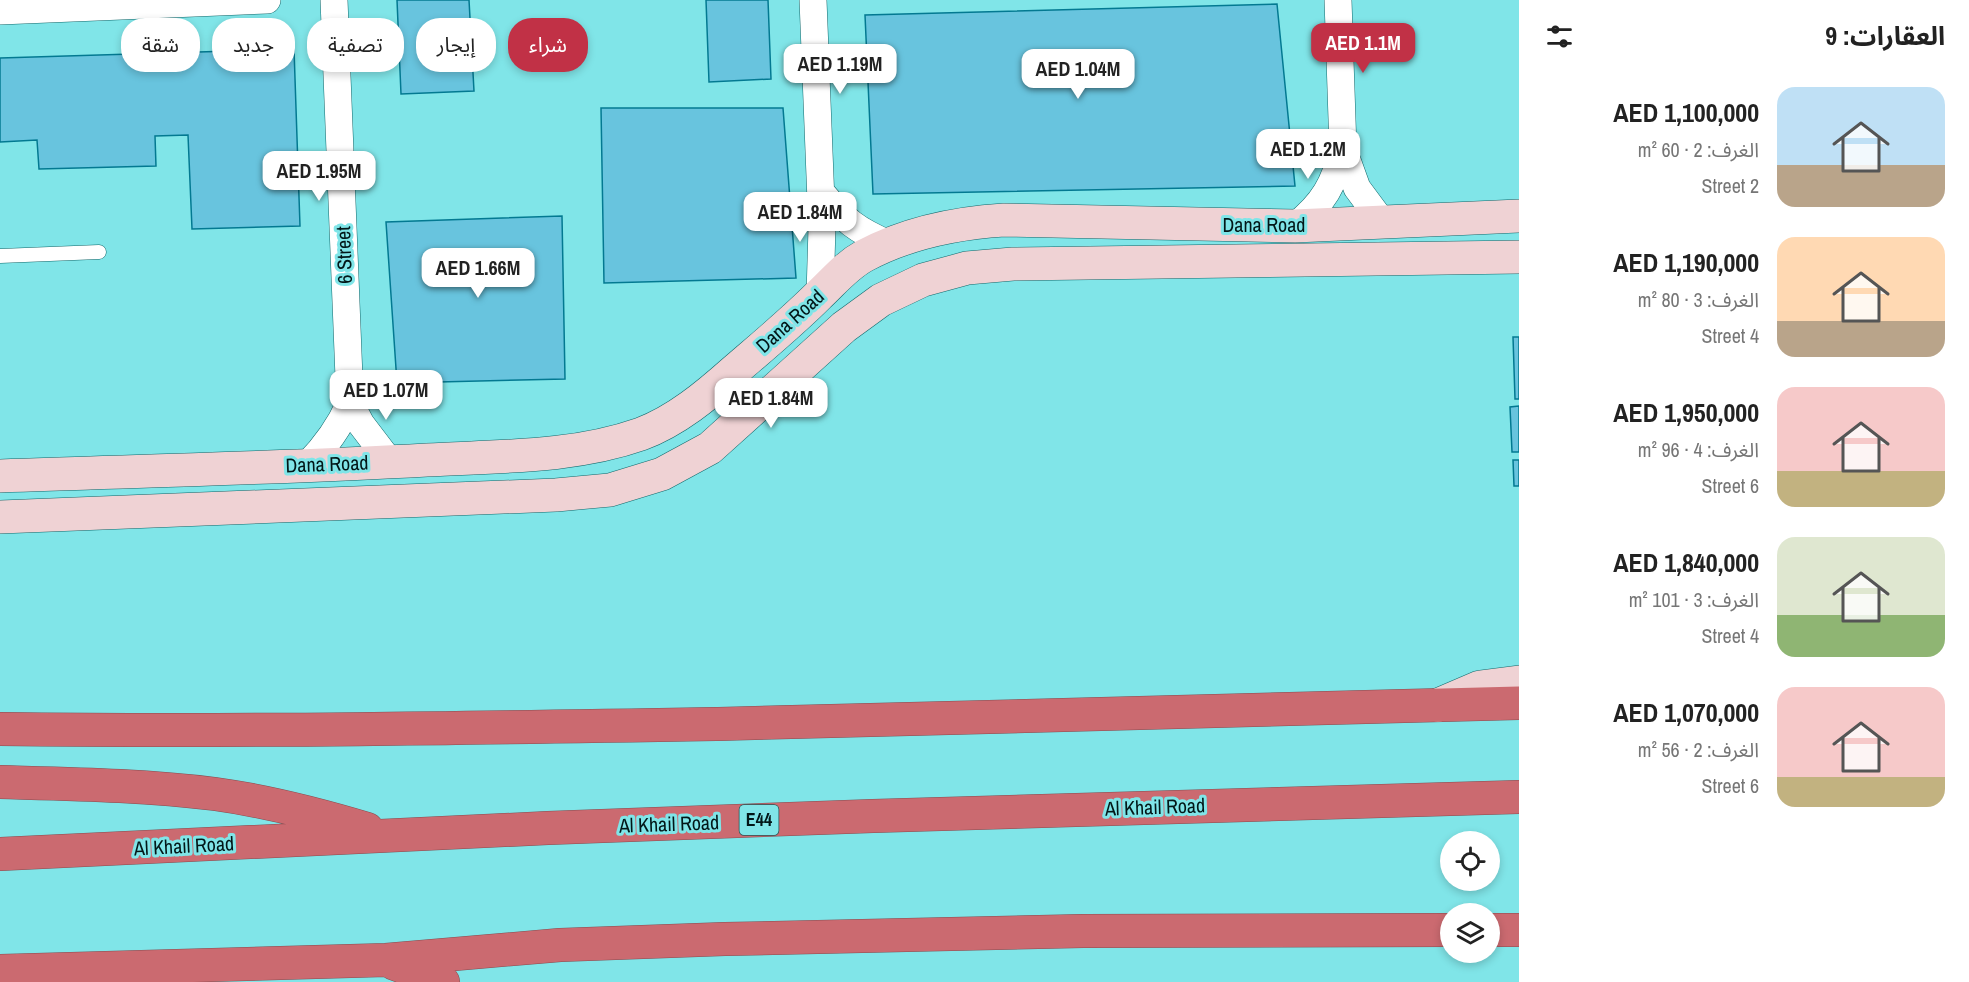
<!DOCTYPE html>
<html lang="ar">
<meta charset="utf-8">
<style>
body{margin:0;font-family:"Archivo Narrow","Noto Sans Arabic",sans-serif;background:#f2f2f2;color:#222;direction:rtl;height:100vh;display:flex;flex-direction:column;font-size:22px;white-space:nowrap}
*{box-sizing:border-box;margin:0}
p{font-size:20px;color:#767676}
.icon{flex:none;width:33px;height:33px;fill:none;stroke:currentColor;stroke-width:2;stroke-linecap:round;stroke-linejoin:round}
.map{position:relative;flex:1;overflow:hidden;direction:ltr}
.details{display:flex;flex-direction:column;background:#fff;width:450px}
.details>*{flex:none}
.guide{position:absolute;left:18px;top:18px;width:570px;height:54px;direction:rtl;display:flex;gap:12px}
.controls{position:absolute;left:1440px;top:831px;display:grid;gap:12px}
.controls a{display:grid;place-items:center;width:60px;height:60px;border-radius:50%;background:#fff;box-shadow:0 3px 9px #0003;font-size:30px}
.price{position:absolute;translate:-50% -51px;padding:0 14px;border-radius:12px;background:#fff;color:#222;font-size:20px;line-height:39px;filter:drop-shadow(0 2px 3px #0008)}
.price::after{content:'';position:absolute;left:50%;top:36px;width:18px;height:14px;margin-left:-9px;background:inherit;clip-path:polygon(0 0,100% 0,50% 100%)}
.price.current{background:#c13146;color:#fff}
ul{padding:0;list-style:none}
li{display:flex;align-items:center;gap:18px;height:150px;padding:0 24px}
li span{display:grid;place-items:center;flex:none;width:168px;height:120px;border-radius:18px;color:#555}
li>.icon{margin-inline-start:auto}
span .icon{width:72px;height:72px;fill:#fffc;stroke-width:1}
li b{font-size:26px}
h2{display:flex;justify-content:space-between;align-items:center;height:72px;padding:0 24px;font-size:26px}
.tag{padding:0 21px;border-radius:24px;background:#fff;box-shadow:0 3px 9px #0003;font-size:21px;line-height:54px}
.tag.current{background:#c13146;color:#fff}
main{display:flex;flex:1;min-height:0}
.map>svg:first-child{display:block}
.building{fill:#68c4de;stroke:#037991;stroke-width:1.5}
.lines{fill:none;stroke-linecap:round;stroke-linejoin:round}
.lane-casing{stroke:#11686b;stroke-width:15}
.street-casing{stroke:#11686b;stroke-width:28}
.secondary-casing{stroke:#11686b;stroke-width:34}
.highway-casing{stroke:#854d51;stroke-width:34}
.lane{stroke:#fff;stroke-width:14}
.street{stroke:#fff;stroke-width:27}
.secondary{stroke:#efd2d4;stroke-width:33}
.highway{stroke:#cb6a70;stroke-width:33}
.labels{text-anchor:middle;stroke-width:6;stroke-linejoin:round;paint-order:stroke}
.shield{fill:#80e5e8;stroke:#285556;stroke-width:1.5}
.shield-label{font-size:18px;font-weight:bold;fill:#021718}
.street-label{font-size:20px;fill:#021718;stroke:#80e5e8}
</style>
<main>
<section class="details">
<h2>العقارات: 9<svg class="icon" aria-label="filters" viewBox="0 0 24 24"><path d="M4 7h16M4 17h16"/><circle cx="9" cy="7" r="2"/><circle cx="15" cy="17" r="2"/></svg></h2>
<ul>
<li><span style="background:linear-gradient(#bfe0f5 65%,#b9a48a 0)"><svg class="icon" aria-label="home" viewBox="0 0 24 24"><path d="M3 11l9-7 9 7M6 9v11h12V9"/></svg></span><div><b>AED 1,100,000</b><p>الغرف: 2 · 60 m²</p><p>2 Street</p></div></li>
<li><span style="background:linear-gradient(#ffd9b3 70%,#b9a48a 0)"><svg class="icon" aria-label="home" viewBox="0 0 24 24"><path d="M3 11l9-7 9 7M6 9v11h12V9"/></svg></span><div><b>AED 1,190,000</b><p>الغرف: 3 · 80 m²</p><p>4 Street</p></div></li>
<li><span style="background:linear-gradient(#f6c9c9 70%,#c2b280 0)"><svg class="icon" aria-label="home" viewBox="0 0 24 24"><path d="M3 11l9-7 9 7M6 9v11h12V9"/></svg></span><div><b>AED 1,950,000</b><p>الغرف: 4 · 96 m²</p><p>6 Street</p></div></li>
<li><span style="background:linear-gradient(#dfe7d0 65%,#8fb573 0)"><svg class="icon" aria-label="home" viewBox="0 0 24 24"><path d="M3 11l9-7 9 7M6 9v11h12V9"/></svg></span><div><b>AED 1,840,000</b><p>الغرف: 3 · 101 m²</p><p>4 Street</p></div></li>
<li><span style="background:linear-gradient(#f6c9c9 75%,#c2b280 0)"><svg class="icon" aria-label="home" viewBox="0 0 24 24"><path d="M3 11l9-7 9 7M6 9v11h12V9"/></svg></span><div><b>AED 1,070,000</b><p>الغرف: 2 · 56 m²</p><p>6 Street</p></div></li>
</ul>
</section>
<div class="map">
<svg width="1519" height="982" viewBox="0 0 1519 982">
<rect width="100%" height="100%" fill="#80e5e8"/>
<path class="building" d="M397 0H469L474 91 401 94Z
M706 0H768L771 79 709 82Z
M1277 4 1295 186 873 194 865 15Z
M294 49 300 226 192 229 188 135 155 136 156 166 39 169 37 140 0 142V58Z
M601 108H783L796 278 604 283Z
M562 216 565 379 397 383 386 222Z
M1513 337H1519V399H1515Z
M1519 406V452H1512L1510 407Z
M1513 460H1519V486H1514Z"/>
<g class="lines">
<g class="lane-casing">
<path id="lane" d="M0 256 99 252"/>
</g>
<g class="street-casing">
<path id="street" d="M813 0 822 227 820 295
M1338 0 1343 149 1357 188 1383 223
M0 11 267 0
M821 192C845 221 856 230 891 245
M1295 226C1324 203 1334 184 1343 149
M350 403 361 424 390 462
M307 465C326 446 339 428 350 403L334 0"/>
</g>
<g class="secondary-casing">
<path id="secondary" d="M0 476C142 471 285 468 427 460 499 456 573 458 641 434 676 421 707 395 734 371 763 346 792 322 819 295 834 281 846 266 864 256 907 233 956 223 1004 220L1295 226 1519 216
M0 517 556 495 610 490 662 474 710 448 844 327 881 300 923 280 967 268 1013 264 1519 257
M1438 705 1480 687 1519 682"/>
</g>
<g class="highway-casing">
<path id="highway" d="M0 729C239 732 478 728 718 724 985 718 1252 711 1519 703
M0 782C72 784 144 785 215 794 266 801 317 814 367 829
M0 854 548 828 873 816 1519 797
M1490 930H1519
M393 963 443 982
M0 971 386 960 560 945 725 939 1083 931 1450 930"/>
</g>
<use href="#lane" class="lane"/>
<use href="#street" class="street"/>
<use href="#secondary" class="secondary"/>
<use href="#highway" class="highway"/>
</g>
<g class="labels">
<rect class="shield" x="739.5" y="805" width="39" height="30" rx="4.5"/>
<g class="shield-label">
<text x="759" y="826">E44</text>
</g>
<g class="street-label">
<text x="1264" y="232">Dana Road</text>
<text transform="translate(344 255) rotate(-92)" y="7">6 Street</text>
<text transform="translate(790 321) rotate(-42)" y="7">Dana Road</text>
<text transform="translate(327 464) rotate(-2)" y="7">Dana Road</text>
<text transform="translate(1155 807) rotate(-2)" y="7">Al Khail Road</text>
<text transform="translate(669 824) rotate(-2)" y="7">Al Khail Road</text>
<text transform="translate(184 846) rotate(-3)" y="7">Al Khail Road</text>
</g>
</g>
</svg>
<div class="controls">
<a><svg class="icon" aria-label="locate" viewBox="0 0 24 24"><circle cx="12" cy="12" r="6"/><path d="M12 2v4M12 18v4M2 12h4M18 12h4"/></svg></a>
<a><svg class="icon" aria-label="layers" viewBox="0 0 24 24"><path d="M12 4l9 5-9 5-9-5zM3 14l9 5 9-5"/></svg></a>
</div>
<b class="price current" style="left:1363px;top:74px">AED 1.1M</b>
<b class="price" style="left:840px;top:95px">AED 1.19M</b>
<b class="price" style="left:1078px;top:100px">AED 1.04M</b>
<b class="price" style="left:1308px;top:180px">AED 1.2M</b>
<b class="price" style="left:319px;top:202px">AED 1.95M</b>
<b class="price" style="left:800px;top:243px">AED 1.84M</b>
<b class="price" style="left:478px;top:299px">AED 1.66M</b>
<b class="price" style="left:386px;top:421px">AED 1.07M</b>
<b class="price" style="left:771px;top:429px">AED 1.84M</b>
<div class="guide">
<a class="tag current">شراء</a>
<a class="tag">إيجار</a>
<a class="tag">تصفية</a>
<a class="tag">جديد</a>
<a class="tag">شقة</a>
</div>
</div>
</main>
